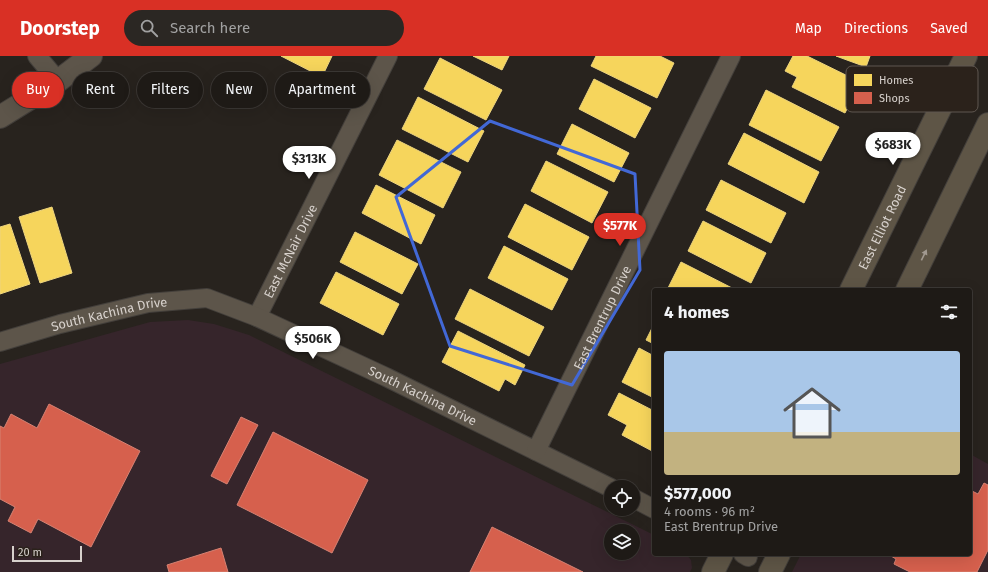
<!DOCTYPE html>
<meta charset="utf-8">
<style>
body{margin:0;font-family:"Fira Sans",sans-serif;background:#2b2723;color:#f1f3f6;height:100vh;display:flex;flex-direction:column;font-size:15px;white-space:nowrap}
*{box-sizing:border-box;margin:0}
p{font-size:13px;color:#a1a1a1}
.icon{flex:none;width:22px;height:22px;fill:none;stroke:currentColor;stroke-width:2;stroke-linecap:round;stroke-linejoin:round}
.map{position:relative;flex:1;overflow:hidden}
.side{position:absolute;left:652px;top:232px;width:320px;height:268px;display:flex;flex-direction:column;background:#1e1a16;border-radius:4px;box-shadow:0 4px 16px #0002,0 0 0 1px #3c3835}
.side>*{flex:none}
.hud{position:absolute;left:12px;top:16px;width:380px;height:36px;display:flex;gap:8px}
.controls{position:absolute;left:604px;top:424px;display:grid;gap:8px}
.controls a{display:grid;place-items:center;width:36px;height:36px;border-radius:50%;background:#1e1a16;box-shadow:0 4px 16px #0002,0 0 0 1px #3c3835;font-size:20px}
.scale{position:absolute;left:12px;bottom:10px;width:70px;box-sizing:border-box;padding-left:4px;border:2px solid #d7d1cc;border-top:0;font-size:11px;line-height:14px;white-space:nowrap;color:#d7d1cc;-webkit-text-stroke:3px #2b221b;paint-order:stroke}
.price{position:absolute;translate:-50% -34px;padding:0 9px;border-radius:14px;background:#fff;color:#222;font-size:13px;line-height:26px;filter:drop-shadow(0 1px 2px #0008)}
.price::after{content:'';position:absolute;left:50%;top:24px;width:12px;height:9px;margin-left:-6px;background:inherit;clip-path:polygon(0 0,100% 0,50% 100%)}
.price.current{background:#d93025;color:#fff}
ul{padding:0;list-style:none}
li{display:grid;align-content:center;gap:8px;height:212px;padding:0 12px}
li+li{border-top:1px solid #3c3835}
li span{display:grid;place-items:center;height:124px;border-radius:4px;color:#555}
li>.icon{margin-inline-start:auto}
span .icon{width:72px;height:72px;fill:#fffc;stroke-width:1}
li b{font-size:17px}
h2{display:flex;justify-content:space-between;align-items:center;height:48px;padding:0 12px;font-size:17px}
.chip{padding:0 14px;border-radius:18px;background:#1e1a16;box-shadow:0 4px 16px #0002,0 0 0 1px #3c3835;font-size:14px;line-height:36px}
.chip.current{background:#d93025;color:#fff}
header{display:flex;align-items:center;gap:24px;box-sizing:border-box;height:56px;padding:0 20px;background:#d93025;color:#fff}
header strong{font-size:19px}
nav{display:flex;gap:22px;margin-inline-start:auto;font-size:14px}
.search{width:280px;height:36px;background:#2b2723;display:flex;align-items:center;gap:10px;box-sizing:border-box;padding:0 14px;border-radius:22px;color:#a1a1a1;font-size:15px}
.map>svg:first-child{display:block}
.commercial{fill:#36252b;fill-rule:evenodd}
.homes{fill:#f6d55c;stroke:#edd47e}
.shops{fill:#d6604d;stroke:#d68273}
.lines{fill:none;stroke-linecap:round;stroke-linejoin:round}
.minor-casing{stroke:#433f3b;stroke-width:20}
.tertiary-casing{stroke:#433f3b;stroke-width:24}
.secondary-casing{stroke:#433f3b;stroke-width:24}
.minor{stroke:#5d554a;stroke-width:18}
.tertiary{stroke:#5d554a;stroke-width:22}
.secondary{stroke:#5e5546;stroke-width:22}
.oneway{fill:#a19990}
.marked{fill:none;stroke:#4268d6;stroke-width:3;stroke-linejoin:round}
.labels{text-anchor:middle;stroke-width:4;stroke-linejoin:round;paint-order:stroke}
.street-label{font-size:13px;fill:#d7d1cc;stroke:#2b221b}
.key{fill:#2b221b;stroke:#5f5750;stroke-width:1}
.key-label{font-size:11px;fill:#d7d1cc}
</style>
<header>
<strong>Doorstep</strong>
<div class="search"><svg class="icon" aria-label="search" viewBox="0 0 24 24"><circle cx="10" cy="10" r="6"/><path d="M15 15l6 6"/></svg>Search here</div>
<nav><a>Map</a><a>Directions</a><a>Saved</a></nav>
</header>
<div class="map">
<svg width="988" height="516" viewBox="0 0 988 516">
<rect width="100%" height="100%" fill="#28231e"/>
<path class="commercial" d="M188 264 214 268 249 279 654 479V498H686L691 504 692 512 690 516H0V308L150 266ZM611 475H633V497H611Z
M970 398 988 408V516H792L801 498H970Z"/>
<path class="homes" d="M281 0H332L322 21Z
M473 0H509L502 14Z
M596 0H660L674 7 657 42 591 10Z
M793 0H807L860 26 845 57 792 31 797 21 785 15Z
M836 0H870L866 11Z
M440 2 502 34 486 64 424 33Z
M594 23 651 52 635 82 579 53Z
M766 34 839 71 821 105 749 69Z
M418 41 484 75 468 106 402 73Z
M572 68 629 97 614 126 557 98Z
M744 77 819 116 804 147 728 108Z
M397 84 461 116 443 152 379 119Z
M546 105 608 136 592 167 531 135Z
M721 124 786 157 771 187 706 154Z
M376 129 435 159 421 188 362 157Z
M525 148 589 181 572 214 508 181Z
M52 151 72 217 40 227 19 161Z
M703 165 766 197 751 227 688 195Z
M10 168 30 228 0 238V171Z
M355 176 418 208 402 238 340 206Z
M504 190 568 223 552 254 488 222Z
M681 206 736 234H667Z
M336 216 399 248 383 279 320 247Z
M470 233 544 271 529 300 455 263Z
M654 268V288L646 284Z
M458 275 525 309 515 329 505 323 499 335 442 306Z
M639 292 654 300V342L622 326Z
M619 337 654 355V396L622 379 627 369 608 359Z"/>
<path class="shops" d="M49 348 140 395 91 491 38 463 31 477 8 465 15 451 0 443V370L4 372 11 358 37 372Z
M241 361 258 369 227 428 211 420Z
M273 376 368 424 332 497 237 449Z
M984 427 988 429V494L977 516H910L894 508 896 503 891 500 892 498H970V434L978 438Z
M492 471 583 516H470Z
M221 492 228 516H169L167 509Z"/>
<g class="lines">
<g class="minor-casing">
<g id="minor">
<path d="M37 0 58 25"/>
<path id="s1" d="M257 261 388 0"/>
<path id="s2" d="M0 286 60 268 148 247 207 242 257 261 386 321 611 432"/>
<path id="s3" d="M536 395 731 0"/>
<path d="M633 442 654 453"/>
<path d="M743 498 748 501"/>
</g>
</g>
<g class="tertiary-casing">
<path id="tertiary" d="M0 61 58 25 91 0"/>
</g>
<g class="secondary-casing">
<g id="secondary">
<path id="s4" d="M851 234 966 0"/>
<path d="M907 234 988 68"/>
<path d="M713 516 722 498"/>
<path d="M770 516 779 498"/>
</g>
</g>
<use href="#minor" class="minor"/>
<use href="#tertiary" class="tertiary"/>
<use href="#secondary" class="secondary"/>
</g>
<defs><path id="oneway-solid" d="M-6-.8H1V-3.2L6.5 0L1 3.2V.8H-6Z"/></defs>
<use class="oneway" href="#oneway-solid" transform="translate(924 199) rotate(-64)"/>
<path class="marked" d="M490 65 635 118 640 214 572 329 450 290 396 141Z"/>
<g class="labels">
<g class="street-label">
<text dy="5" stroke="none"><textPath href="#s4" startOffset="70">East Elliot Road</textPath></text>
<text dy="5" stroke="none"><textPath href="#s1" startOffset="74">East McNair Drive</textPath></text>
<text dy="5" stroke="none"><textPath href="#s2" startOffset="113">South Kachina Drive</textPath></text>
<text dy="5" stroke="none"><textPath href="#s3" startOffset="149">East Brentrup Drive</textPath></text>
<text dy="5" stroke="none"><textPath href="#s2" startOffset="449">South Kachina Drive</textPath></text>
</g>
</g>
<rect x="846" y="10" width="132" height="46" rx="6" class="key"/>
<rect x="854" y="18" width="18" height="12" fill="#f6d55c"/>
<rect x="854" y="36" width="18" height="12" fill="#d6604d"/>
<g class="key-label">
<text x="879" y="28">Homes</text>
<text x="879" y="46">Shops</text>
</g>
</svg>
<div class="controls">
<a><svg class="icon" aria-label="locate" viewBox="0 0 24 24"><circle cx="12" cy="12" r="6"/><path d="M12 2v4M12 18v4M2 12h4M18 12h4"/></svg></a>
<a><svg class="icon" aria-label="layers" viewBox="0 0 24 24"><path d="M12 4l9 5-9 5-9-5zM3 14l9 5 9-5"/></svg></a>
</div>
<div class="scale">20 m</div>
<b class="price" style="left:893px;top:110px">$683K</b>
<b class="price" style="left:309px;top:124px">$313K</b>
<b class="price current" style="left:620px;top:191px">$577K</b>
<b class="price" style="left:313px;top:304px">$506K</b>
<div class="hud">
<a class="chip current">Buy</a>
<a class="chip">Rent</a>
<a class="chip">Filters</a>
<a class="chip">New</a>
<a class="chip">Apartment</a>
</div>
<section class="side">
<h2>4 homes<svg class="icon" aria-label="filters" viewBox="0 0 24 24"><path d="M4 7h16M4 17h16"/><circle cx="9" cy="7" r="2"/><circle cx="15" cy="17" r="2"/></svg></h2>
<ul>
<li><span style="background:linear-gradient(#a9c7e8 65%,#c2b280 0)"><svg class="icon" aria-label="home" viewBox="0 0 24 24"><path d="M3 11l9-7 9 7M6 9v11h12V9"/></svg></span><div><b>$577,000</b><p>4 rooms · 96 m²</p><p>East Brentrup Drive</p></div></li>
</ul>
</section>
</div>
